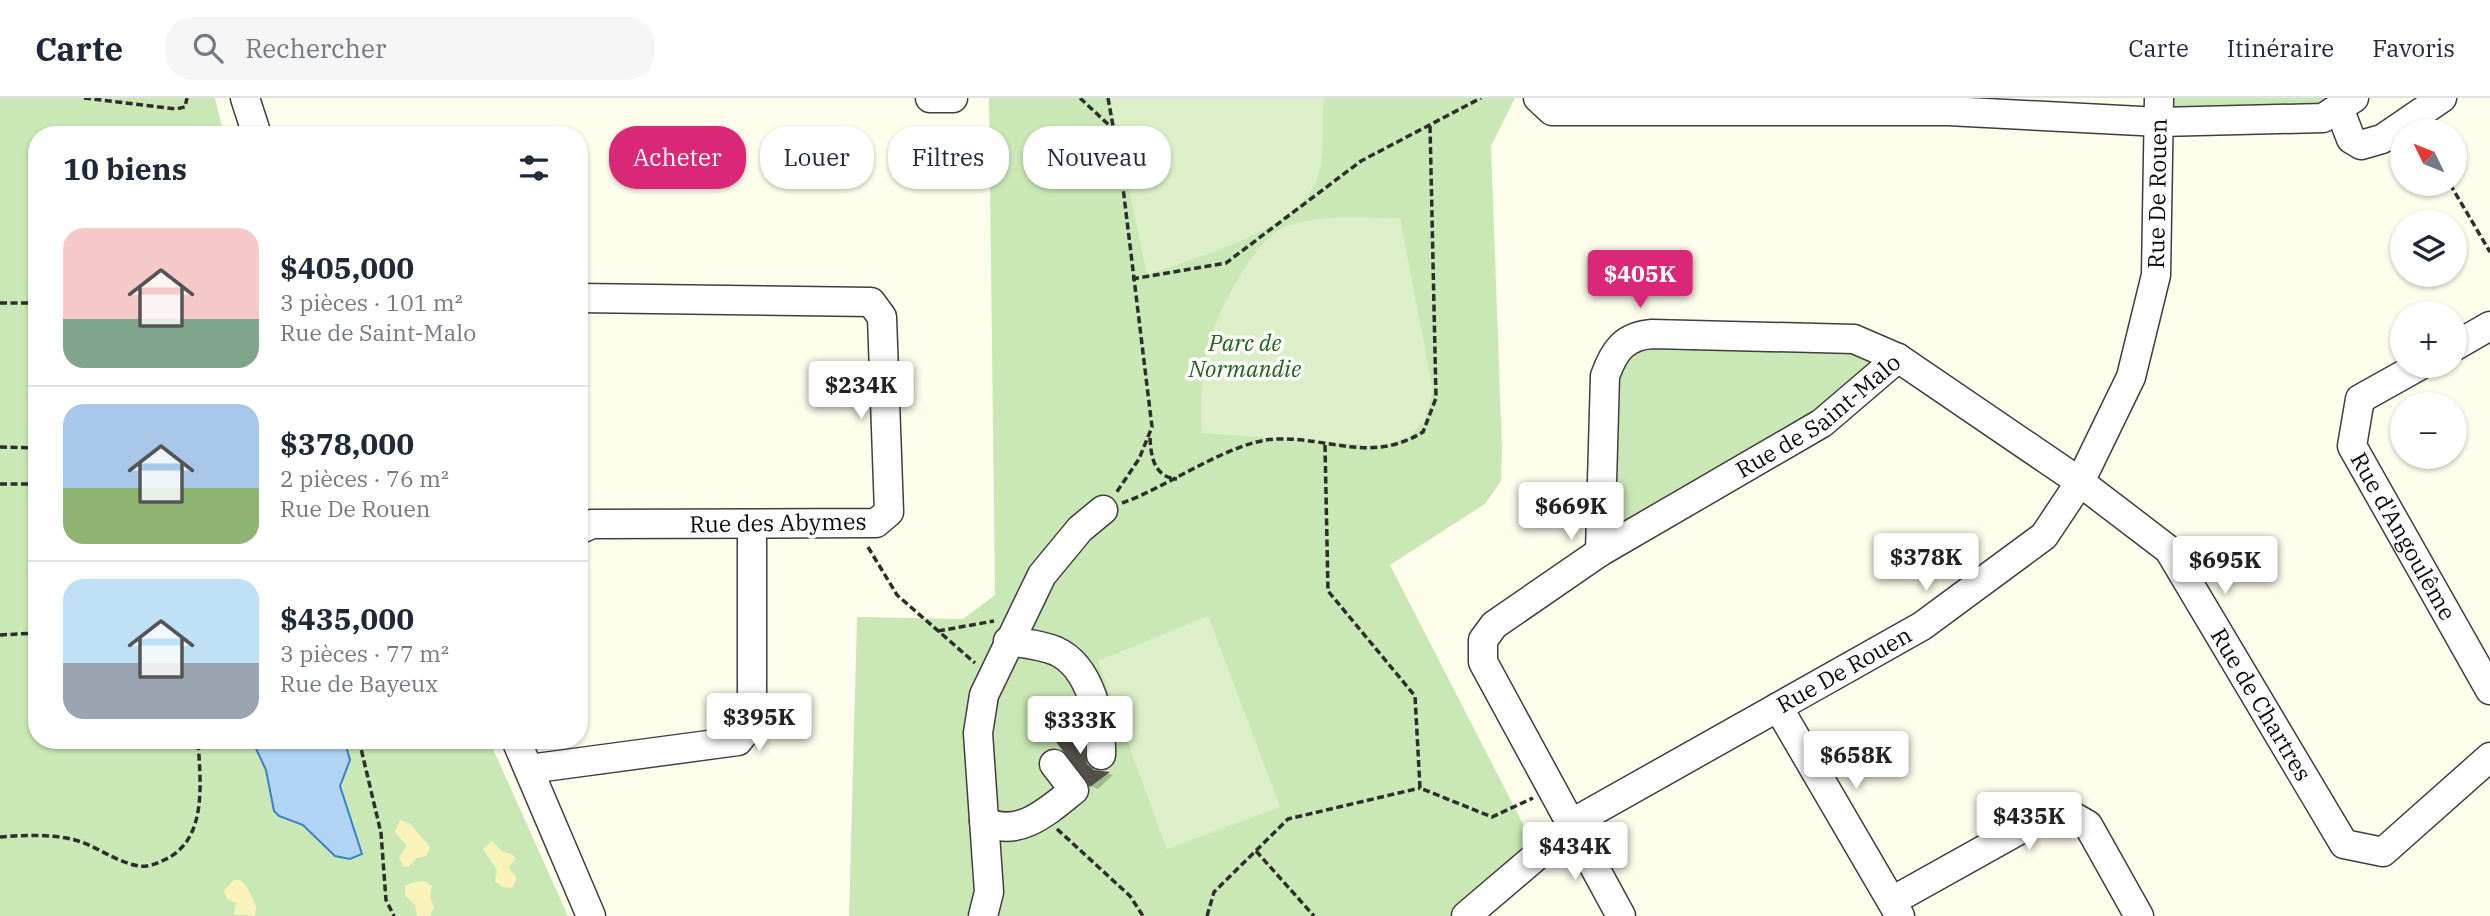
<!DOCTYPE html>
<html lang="fr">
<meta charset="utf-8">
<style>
body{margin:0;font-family:"IBM Plex Serif",serif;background:#f6f6f7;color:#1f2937;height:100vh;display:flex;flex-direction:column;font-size:26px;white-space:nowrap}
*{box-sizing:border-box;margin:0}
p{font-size:23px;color:#747a83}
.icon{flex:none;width:38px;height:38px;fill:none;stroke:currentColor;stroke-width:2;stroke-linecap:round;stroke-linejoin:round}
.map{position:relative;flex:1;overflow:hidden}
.details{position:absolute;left:28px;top:28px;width:560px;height:623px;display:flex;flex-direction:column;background:#fff;border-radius:28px;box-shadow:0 2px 5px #0004}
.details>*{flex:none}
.guide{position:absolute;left:609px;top:28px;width:665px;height:63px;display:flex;gap:14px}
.needle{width:46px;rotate:313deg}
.fabs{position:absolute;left:2390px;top:21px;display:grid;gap:14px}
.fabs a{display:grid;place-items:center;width:77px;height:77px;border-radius:50%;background:#fff;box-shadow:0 2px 5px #0004;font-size:35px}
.price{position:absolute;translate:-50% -60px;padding:0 16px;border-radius:7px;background:#fff;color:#222;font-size:23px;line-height:46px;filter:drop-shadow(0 2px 4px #0008)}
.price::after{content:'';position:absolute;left:50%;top:42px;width:21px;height:16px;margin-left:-10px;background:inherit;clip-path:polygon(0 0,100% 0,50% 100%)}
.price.current{background:#db2777;color:#fff}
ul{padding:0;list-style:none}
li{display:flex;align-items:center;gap:21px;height:175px;padding:0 35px}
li+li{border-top:2px solid #e0e1e3}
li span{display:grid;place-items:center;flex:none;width:196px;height:140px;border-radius:21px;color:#555}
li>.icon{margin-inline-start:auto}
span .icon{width:84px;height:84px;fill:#fffc;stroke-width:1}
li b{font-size:30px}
h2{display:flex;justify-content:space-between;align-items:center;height:84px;padding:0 35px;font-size:30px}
.pill{padding:0 24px;border-radius:28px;background:#fff;box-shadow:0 2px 5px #0004;font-size:24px;line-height:63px}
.pill.current{background:#db2777;color:#fff}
header{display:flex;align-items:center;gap:42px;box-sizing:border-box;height:98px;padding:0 35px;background:#fff;border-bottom:2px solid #e0e1e3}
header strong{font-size:33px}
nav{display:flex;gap:38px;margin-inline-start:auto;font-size:24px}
.search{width:490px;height:63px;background:#f6f6f7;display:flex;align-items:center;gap:18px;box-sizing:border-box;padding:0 24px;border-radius:28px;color:#747a83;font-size:26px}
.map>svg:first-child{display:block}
.green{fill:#cae8b6}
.sand{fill:#f9f3b9}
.pitch{fill:#ddefc8}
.water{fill:#b1d4f5;stroke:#3a7fcb;stroke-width:2}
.shadow{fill:#0003}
.building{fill:#554f49}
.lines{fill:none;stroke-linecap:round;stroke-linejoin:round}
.minor-casing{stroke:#3f3f3f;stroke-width:31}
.path{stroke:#2e2e2e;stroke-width:3.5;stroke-dasharray:7 3.5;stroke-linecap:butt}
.minor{stroke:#fff;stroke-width:28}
.labels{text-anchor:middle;stroke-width:7;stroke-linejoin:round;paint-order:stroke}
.street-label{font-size:23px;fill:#0c0c0c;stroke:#fff}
.park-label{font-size:23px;font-style:italic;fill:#24621e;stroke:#fff}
</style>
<header>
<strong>Carte</strong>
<div class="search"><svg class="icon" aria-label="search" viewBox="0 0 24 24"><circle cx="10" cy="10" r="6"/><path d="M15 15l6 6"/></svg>Rechercher</div>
<nav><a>Carte</a><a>Itinéraire</a><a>Favoris</a></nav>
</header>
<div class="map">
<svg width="2490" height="818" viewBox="0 0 2490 818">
<rect width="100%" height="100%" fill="#fffdec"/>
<path class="green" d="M0 0H215L224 37H37V642H489L568 818H0Z
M989 0H1515L1491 48 1502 350 1501 383 1485 406 1390 467 1538 755 1466 818H849L857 519 963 521 995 497Z
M2158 0H2354L2323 20 2160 24Z
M1635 237 1854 241 1898 260 1600 454 1605 278Z"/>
<path class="sand" d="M400 722 411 726C416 735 428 744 430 750L426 758 417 760 408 769 403 768 399 760 407 748 395 734Z
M492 743 502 753 513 757 515 762 508 769 517 780 512 790 502 789 495 783 497 772 483 751Z
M234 782H240C248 787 252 800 256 808L255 818 234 816 236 805 227 801 224 792Z
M414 784 425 783 432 788 430 799 434 809 430 818H417L415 807 405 797V788Z"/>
<path class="pitch" d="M1110 0H1324C1322 25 1326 57 1317 81 1298 133 1195 159 1147 177Z
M1400 120 1433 293 1425 322 1410 338 1383 348 1202 335C1199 269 1208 228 1243 173 1256 153 1269 133 1293 126 1326 116 1366 121 1400 120Z
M1208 518 1280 709 1167 751 1098 563Z"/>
<path class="water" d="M252 642H335L346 648 350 662 340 688 362 756 350 761 335 758 303 727 279 718 274 713 266 672Z"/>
<path class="shadow" d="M1078 629 1089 640 1093 672 1113 677 1098 691 1091 688Z"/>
<path class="building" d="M1078 627 1083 635 1087 666 1094 672 1110 674 1090 689 1056 644Z"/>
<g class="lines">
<g class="minor-casing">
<g id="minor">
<path d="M245 0 257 37"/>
<path d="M930 0H953"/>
<path d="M1538 0 1552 13H1948L2160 24 2323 20 2354 0"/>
<path d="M2339 10 2351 41 2361 47 2382 41 2442 0"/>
<path d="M579 200 871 204 882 219 889 414 876 425 592 426 579 432"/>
<path d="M2455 248 2490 228"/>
<path id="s1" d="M2419 268 2360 301 2352 348 2490 592"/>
<path id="s2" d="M1600 454 1605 278C1614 253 1624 238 1652 236L1854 241 1898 260 2080 384 2169 452 2344 746 2383 754 2490 659"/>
<path d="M1008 543C1024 545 1041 547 1056 553 1091 569 1102 623 1101 657"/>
<path d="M1778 609 1900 818"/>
<path d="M516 642 591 818"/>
<path d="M529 671 738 643 752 625V427"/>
<path d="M984 723C1018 741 1048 713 1074 692L1054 666"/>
<path d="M1892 803 2048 716H2069L2088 727 2139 818"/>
<path d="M983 818 989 794 978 635 984 597 1042 477 1080 431 1103 412"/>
<path id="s3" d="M1466 818 1581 720 1922 528 2044 438 2080 384 2131 279 2156 177 2159 0"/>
<path id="s4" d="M1621 818 1483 564V542L1494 527 1600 454 1822 325 1898 260"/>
</g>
</g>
<path class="path" d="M84 0 176 11 185 9 187 0
M1080 0 1111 29
M1108 0 1121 73 1152 329 1139 361 1116 395
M2450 86 2490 154
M1132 181 1226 165 1361 63 1481 0
M0 205H37
M1150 340C1151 359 1154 379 1177 381
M1325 347 1328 493 1415 598 1420 690 1492 719 1533 700
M0 349 37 350
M0 386H37
M1122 405C1168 389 1230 343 1276 341 1330 339 1371 366 1423 334L1436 300 1430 27
M868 449 897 497 975 565
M938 533 994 523
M0 537 37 535
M359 642 381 735 386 802 394 818
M1057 731 1130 798 1143 818
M0 739C24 737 52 736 75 742 97 748 115 764 139 768 147 769 157 766 164 762 209 742 200 682 198 642
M1256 753 1314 818
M1207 818 1214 794 1288 721 1420 690"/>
<use href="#minor" class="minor"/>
</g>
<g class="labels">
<g class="street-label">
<text dy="8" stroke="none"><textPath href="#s3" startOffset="1062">Rue De Rouen</textPath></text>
<text dy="8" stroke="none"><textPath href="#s4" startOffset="716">Rue de Saint-Malo</textPath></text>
<text transform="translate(778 425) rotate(-1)" y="8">Rue des Abymes</text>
<text dy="8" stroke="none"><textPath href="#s1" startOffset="219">Rue d'Angoulême</textPath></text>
<text dy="8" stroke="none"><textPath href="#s3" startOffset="453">Rue De Rouen</textPath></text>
<text dy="8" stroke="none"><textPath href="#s2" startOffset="1006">Rue de Chartres</textPath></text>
</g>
<g class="park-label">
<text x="1245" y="253">Parc de<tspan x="1245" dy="26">Normandie</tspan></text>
</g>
</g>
</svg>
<div class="fabs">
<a><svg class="needle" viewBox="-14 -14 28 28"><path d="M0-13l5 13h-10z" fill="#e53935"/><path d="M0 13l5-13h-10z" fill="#747a83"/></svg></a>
<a><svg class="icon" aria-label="layers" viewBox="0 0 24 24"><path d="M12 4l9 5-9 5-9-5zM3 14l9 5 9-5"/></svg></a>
<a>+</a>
<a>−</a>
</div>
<b class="price current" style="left:1640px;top:212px">$405K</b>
<b class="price" style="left:861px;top:323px">$234K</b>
<b class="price" style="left:1571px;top:444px">$669K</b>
<b class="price" style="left:1926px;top:495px">$378K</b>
<b class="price" style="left:2225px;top:498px">$695K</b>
<b class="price" style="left:759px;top:655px">$395K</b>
<b class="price" style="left:1080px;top:658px">$333K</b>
<b class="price" style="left:1856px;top:693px">$658K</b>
<b class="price" style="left:2029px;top:754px">$435K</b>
<b class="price" style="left:1575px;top:784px">$434K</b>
<div class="guide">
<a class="pill current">Acheter</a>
<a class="pill">Louer</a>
<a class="pill">Filtres</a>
<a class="pill">Nouveau</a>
</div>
<section class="details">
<h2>10 biens<svg class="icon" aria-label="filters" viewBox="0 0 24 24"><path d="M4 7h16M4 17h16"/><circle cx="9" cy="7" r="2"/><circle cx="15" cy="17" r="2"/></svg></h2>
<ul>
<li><span style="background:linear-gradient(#f6c9c9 65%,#7fa58c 0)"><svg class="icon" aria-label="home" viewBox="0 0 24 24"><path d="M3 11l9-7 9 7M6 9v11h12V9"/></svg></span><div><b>$405,000</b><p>3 pièces · 101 m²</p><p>Rue de Saint-Malo</p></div></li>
<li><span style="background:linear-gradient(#a9c7e8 60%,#8fb573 0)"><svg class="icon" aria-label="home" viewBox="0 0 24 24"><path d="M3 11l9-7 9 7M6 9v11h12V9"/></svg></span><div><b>$378,000</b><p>2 pièces · 76 m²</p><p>Rue De Rouen</p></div></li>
<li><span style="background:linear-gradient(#bfe0f5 60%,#9aa5b1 0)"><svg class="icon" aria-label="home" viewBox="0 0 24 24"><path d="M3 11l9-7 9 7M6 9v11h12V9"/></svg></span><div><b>$435,000</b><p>3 pièces · 77 m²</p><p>Rue de Bayeux</p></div></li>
</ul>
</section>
</div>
